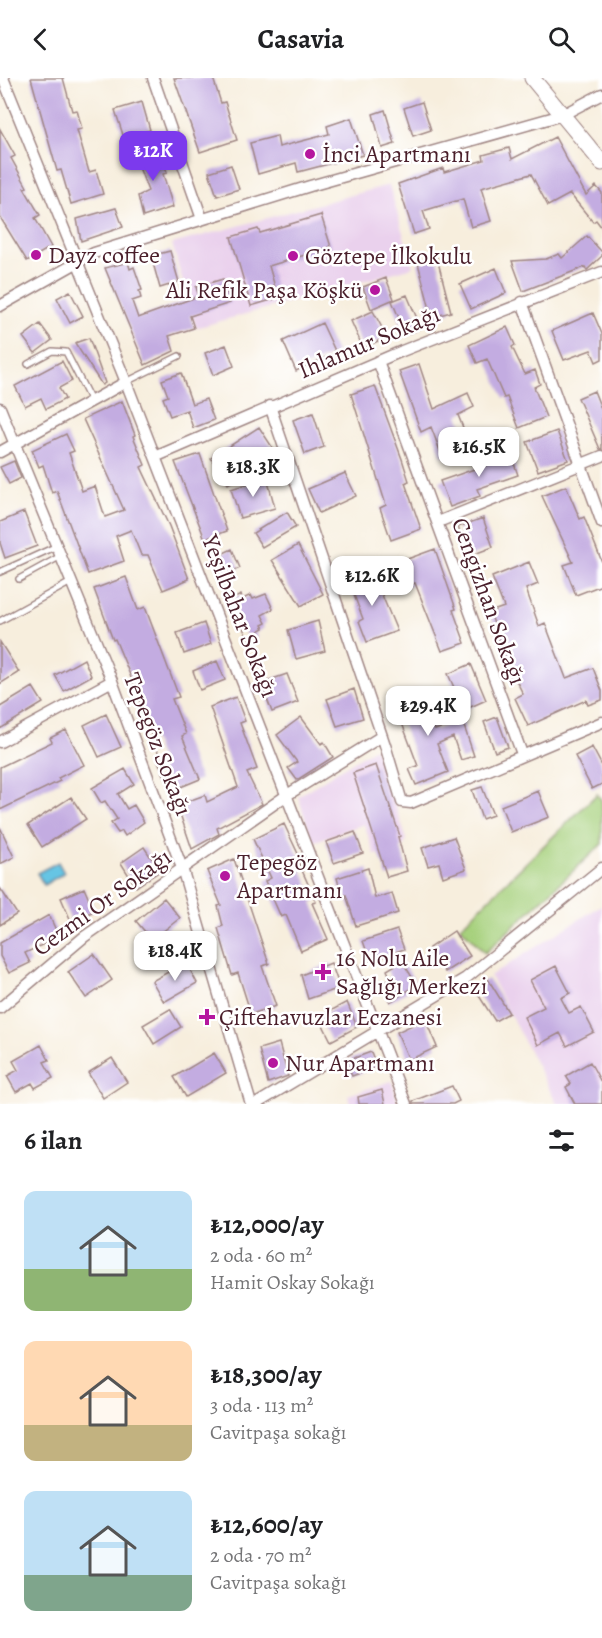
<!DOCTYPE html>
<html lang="tr">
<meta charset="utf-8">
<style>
body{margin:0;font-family:Alegreya,serif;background:#f6f6f6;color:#202124;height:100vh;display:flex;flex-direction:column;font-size:22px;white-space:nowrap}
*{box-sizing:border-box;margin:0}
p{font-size:20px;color:#757577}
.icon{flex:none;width:33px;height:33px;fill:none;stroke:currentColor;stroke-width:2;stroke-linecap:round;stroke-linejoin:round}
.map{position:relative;height:1026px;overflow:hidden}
.sheet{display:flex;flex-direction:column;background:#fff;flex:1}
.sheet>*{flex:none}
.price{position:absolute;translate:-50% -51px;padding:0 14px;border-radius:12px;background:#fff;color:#222;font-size:20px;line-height:39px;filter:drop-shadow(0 2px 3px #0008)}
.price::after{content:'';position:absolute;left:50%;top:36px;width:18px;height:14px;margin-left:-9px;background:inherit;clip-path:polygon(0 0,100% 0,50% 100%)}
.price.current{background:#7c3aed;color:#fff}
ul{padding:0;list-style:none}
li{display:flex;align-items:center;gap:18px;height:150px;padding:0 24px}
li span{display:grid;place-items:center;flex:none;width:168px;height:120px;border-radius:12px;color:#555}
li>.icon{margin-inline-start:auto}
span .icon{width:72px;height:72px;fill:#fffc;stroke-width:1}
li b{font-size:26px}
h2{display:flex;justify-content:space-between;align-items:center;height:72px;padding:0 24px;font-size:26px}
header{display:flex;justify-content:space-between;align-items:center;height:78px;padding:0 24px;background:#fff;font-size:27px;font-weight:700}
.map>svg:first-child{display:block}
.built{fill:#ead1ed}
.green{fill:#a6d07c;stroke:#787854;stroke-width:1.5}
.water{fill:#66c5e4;stroke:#587288;stroke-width:1.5}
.building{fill:#c3ace1}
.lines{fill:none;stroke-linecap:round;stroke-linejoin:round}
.lane-casing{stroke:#a08684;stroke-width:8}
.street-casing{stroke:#a08684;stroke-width:13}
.secondary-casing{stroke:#a08684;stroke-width:17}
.lane{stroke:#fff;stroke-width:5}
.street{stroke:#fff;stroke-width:10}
.secondary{stroke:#fff;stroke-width:15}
.poi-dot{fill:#b5179e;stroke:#fff;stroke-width:2}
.labels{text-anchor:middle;stroke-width:5;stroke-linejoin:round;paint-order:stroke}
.poi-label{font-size:24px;fill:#4a1f2b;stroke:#fff;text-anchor:start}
.street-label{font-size:24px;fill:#4a1f2b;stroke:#fff}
</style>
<header><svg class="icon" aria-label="back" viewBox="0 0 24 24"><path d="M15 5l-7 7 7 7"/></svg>Casavia<svg class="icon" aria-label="search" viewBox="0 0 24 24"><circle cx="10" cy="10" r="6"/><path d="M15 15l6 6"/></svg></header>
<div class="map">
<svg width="602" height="1026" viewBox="0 0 602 1026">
<rect width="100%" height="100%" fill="#fff"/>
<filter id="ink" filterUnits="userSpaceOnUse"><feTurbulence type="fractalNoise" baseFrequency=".0167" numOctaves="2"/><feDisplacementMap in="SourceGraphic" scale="12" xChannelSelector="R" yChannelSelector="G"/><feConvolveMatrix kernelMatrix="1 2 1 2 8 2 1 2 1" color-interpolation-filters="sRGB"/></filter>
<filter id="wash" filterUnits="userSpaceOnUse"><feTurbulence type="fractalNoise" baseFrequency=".008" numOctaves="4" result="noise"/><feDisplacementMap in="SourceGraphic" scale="24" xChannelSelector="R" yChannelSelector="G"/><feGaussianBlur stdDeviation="1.35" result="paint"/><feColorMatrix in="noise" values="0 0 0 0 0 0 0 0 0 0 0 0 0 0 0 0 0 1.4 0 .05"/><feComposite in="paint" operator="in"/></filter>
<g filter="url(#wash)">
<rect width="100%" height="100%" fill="#f7eedd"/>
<path class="built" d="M389 107 413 189 196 250 172 166Z
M375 670 407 762 402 770 375 777 364 746 313 764 298 718Z
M602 827V1026H557L490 898Z
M392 1003 398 1026H350L348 1017Z"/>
<path class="green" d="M597 716 602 723V766L485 875 460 849Z"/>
<path class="water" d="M58 784 64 795 44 807 37 795Z"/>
<g id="blocks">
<path class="building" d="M31 0H63L72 33 77 32 82 51 77 52 89 94 96 92 103 116 71 126 61 92 57 93Z
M174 0H213L221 25 225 24 237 62 200 74Z
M142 24 150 52 124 60 115 32Z
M422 24 431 52 413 58 404 30Z
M385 32 395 66 382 70 373 36Z
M351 40 363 77 298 94 296 85 258 96 250 65 277 58 279 69 329 56 327 48Z
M0 51 15 78 11 80 27 109 24 110 40 137 35 140 51 169 27 183 0 139Z
M555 59 586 117 596 108 602 115V150L596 142 593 144 570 116 548 128 531 96 481 110 491 143 471 149 463 121 423 133 429 151 414 156 398 106 443 90 444 94 484 82 483 77 509 70 512 81Z
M159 68 167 95 163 96 173 129 143 139 138 118 148 113 134 76Z
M231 87 239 111 217 118 209 94Z
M116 130 123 149 81 163 77 141Z
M321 137 331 169 269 188 278 220 251 228 231 159 258 151 260 155Z
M587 158 602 174V178L587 192 585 189 523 213 512 183 546 181 559 176 562 180Z
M170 173 179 204 160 210 151 178Z
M437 180 451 234 432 239 418 185Z
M128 184 130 191 134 189 142 212 139 213 141 220 132 223 138 240 199 218 196 209 223 201 230 225 190 238 194 250 169 258 174 273 145 287 105 190Z
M496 190 506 215 471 231 460 206Z
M386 200 394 221 371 231 363 209Z
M70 213 83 238 70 245 57 220Z
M407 217 421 250 406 257 392 223Z
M373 233 387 259 363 270 351 243Z
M593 235 602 256V281L596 284 591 272 564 282 552 253Z
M322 245 336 275 296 293 283 263Z
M40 246 52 262 35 275 23 259Z
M507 249 515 267 512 269 525 296 535 292 540 306 534 309 546 339 519 350 507 319 504 320 487 281 477 285 469 267Z
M89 260 105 305 102 307 75 265Z
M226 267 234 288 213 297 205 275Z
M62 283 72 303 59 310 65 321 46 331 41 320 25 328 15 308Z
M419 286 434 331 468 315 474 329 458 337 470 367 442 378 431 349 421 354 399 293Z
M181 295 192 326 206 321 214 342 193 350 187 332 170 338 163 320 168 318 162 302Z
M375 308 402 381 409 403 405 405 421 451 391 462 380 430 386 427 351 316Z
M594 313 602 333V371H600L578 320Z
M122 323 135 357 133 358 145 387 141 389 169 448 189 501 163 512 148 477H141L131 452 116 458 124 483 88 496 57 413 52 415 43 387 39 389 32 372 66 356 74 373 69 375 82 413 95 408 105 439 124 432 83 341Z
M313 335 324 369 305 376 293 342Z
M259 349 276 375 228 406 211 380Z
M557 353 568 382 538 393 527 364Z
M509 371 518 397 477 411 480 418 450 429 440 403 486 387 484 381Z
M200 376 227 453 205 461 175 384Z
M14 383 21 400 9 406 0 389Z
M345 395 356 418 319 435 308 411Z
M267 400 275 430 240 440 231 411Z
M566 408 580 441 584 439 602 484V507L576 517 564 487 573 484 542 418Z
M24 434 37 468 5 480 0 465V444Z
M287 434 296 449 262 469 253 455Z
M483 440 493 469 469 478 458 449Z
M298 467 323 516 301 528 272 482Z
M232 471 240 490 221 498 213 480Z
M435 471 456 531 453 532 465 565 442 573 415 505 407 508 399 484Z
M529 484 538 506 526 511 539 548 545 545 566 600 593 590 602 613V622L588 627 586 622 528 648 515 620 523 616 506 582 490 534 504 529 492 499Z
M372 493 397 553 367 564 359 543 363 541 348 501Z
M126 499 138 532 145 529 179 619 172 621 186 656 182 658 200 701 171 713 158 683 161 682 130 597 115 561 113 562 94 511Z
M266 516 273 531 262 537 266 545 262 547 264 550 255 555 257 559 249 563 230 522 241 517 243 521 251 517 253 521Z
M318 543 325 573 296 581 288 552Z
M204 545 211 566 184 576 177 555Z
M0 564 19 594 0 606Z
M84 581 91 598 64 613 55 597Z
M217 583 225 602 200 612 193 593Z
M471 586 486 622 464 632 448 596Z
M287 596 298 624 272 634 261 605Z
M33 609 43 625 0 651V629Z
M354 611 363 640 337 648 327 621Z
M418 611 435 652 462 642 474 678 461 682 453 659 437 666 448 694 416 707 409 691 418 688 393 621Z
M236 619 245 643 240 645 257 691 247 695 262 726 217 750 219 756 192 771 177 727 205 717 207 724 238 709 210 629Z
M106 636 121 669 99 679 84 647Z
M301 639 321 666 324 664 333 679 297 702 288 690 297 684 277 657Z
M497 639 508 669 495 674 484 644Z
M66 652 84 687 58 700 60 703 0 732V689L52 664 50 660Z
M592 669 602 688V706L592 711 575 678Z
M376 687 400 758 398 759 407 793 387 799 353 695Z
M125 691 134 706 118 716 127 731 134 727 144 744 125 758 122 753 118 755 111 745 117 741 105 723 101 725 92 710Z
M482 709 493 737 482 741 472 712Z
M538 713 549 739 511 754 501 728Z
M71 719 86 741 42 769 28 747Z
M284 746 300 780 297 781 316 824 312 825 328 861 301 873 286 837 281 839 265 803 271 800 253 761Z
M0 749 14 779 0 786Z
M355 754 363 775 334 785 326 764Z
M454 759 466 791 443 799 439 785 428 788 422 770Z
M144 769 160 793 136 809 121 785Z
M234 781 269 886 262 888 276 928 251 936 238 895 232 897 218 850 223 848 218 828 221 827 207 793Z
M368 790 375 820 392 815 398 835 356 848 346 817 342 818 337 800Z
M0 810 17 836 0 847Z
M84 810 94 833 71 843 61 820Z
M164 820 180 840 152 862 136 843Z
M49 837 59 859 25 875 30 885 9 895 0 878V865Z
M397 852 404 871 370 883 363 863Z
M454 853 470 878 445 894 429 870Z
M94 876 112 902 86 920 68 894Z
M402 883 417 907 390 924 380 907 391 901 387 892Z
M186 884 197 905 164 924 152 903Z
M331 885 340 910 308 921 301 897Z
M556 888 570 915 561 920 569 935 581 929 594 954 567 968 560 955 538 967 524 939 544 929 530 902Z
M488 901 509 935 495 943 474 910Z
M347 924 357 949 331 963 319 939Z
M170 931 181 949 154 966 143 947Z
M425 941 437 969 409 982 397 954Z
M279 965 288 998 268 1005 259 971Z
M41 967 49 982 44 984 53 1000 35 1010 32 1005 16 1014 7 998 18 992 13 983Z
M371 974 377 989 352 998 346 983Z
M214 975 226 995 186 1019 174 999Z
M112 980 127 1004 103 1020 88 995Z
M590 984 602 1006V1026H575L566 1009 571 1006 566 998Z
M452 1008 459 1023 453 1026H413V1023Z
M382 1012 385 1026H359L358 1019Z"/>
</g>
</g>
<g filter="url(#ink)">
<use href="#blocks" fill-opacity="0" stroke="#a08684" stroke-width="1.5"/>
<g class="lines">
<g class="lane-casing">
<path id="lane" d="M28 286 52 273 66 274 91 323
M126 304 179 278
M0 494 57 468
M19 501 61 478
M0 543 71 504"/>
</g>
<g class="street-casing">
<path id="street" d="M3 0 126 304 406 1026
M153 0 202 141
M522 224 602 445
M0 228 94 175 310 108 562 37 602 16
M378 283 522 676
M270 328 385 667 402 724 411 725 602 644
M0 330 112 603 182 790 251 1026
M0 374 126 304
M155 379 402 273 602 194
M438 444 602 378
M0 664 112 603
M0 930 84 859 287 717 382 658
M256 1026 466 900 602 790"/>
</g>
<g class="secondary-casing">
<path id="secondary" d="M532 0 602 85"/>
</g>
<use href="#lane" class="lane"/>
<use href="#street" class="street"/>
<use href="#secondary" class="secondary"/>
</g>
</g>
<g class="poi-dot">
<circle cx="310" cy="76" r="6"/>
<circle cx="36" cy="177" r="6"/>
<circle cx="293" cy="178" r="6"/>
<circle cx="375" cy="212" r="6"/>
<circle cx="225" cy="798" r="6"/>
<path d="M320 885h6v6h6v6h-6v6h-6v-6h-6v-6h6z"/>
<path d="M204 930h6v6h6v6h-6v6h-6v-6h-6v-6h6z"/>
<circle cx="273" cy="985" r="6"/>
</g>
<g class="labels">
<g class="poi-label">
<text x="322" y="84">İnci Apartmanı</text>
<text x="48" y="185">Dayz coffee</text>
<text x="305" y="186">Göztepe İlkokulu</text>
<text x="363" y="220" text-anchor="end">Ali Refik Paşa Köşkü</text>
<text x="237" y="792">Tepegöz<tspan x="237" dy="28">Apartmanı</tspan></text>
<text x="336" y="888">16 Nolu Aile<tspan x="336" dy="28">Sağlığı Merkezi</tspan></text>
<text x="219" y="947">Çiftehavuzlar Eczanesi</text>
<text x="285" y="993">Nur Apartmanı</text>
</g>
<g class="street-label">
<text transform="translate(369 264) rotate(-23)" y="8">Ihlamur Sokağı</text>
<text transform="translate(489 523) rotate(70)" y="8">Cengizhan Sokağı</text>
<text transform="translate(240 538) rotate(69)" y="8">Yeşilbahar Sokağı</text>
<text transform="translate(158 666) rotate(69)" y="8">Tepegöz Sokağı</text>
<text transform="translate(102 824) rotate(-36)" y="8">Cezmi Or Sokağı</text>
</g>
</g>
</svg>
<b class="price current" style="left:153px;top:104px">₺12K</b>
<b class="price" style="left:479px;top:400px">₺16.5K</b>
<b class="price" style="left:253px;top:420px">₺18.3K</b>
<b class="price" style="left:372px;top:529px">₺12.6K</b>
<b class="price" style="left:428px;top:659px">₺29.4K</b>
<b class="price" style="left:175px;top:904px">₺18.4K</b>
</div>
<section class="sheet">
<h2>6 ilan<svg class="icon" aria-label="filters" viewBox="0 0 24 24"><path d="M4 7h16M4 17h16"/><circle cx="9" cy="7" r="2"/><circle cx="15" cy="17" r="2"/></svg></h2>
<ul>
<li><span style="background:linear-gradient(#bfe0f5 65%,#8fb573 0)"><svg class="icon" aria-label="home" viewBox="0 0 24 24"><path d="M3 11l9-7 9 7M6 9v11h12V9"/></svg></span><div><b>₺12,000/ay</b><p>2 oda · 60 m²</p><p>Hamit Oskay Sokağı</p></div></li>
<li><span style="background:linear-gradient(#ffd9b3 70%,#c2b280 0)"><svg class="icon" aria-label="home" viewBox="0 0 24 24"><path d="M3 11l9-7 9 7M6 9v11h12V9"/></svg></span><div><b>₺18,300/ay</b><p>3 oda · 113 m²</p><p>Cavitpaşa sokağı</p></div></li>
<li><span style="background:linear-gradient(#bfe0f5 70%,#7fa58c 0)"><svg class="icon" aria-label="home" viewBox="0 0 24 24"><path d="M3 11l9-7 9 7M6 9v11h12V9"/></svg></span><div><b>₺12,600/ay</b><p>2 oda · 70 m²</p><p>Cavitpaşa sokağı</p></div></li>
</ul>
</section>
